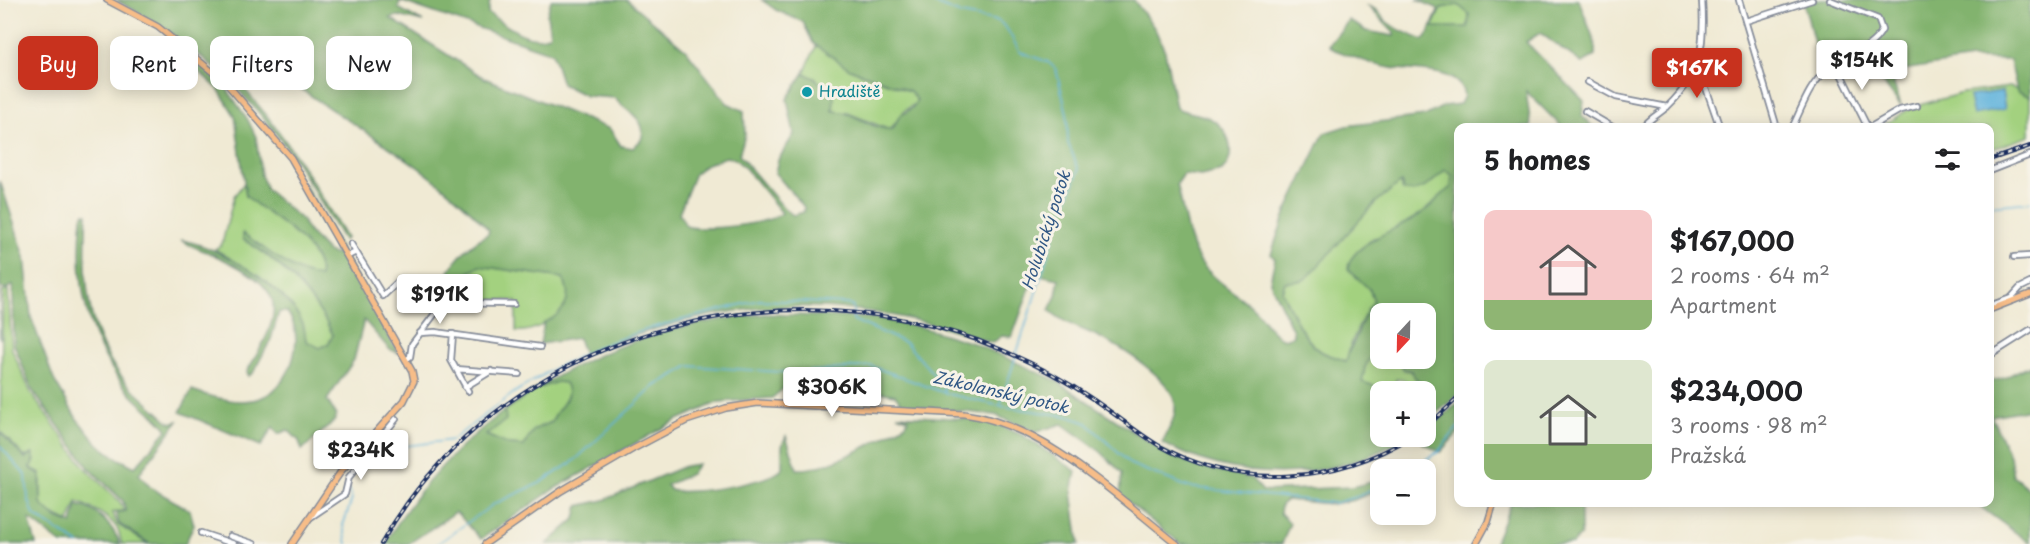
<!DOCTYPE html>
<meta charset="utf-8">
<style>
body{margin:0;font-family:"Playpen Sans",sans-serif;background:#f2f2f2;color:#202124;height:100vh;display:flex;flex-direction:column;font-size:22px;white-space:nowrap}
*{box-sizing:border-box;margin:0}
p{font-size:20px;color:#757577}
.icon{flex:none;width:33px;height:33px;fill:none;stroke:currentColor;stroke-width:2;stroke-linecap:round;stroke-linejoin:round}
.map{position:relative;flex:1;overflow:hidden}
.details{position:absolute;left:1454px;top:123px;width:540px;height:384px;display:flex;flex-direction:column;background:#fff;border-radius:12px;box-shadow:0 3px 15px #0003}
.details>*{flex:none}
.banner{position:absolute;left:18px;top:36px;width:570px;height:54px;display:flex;gap:12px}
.needle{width:39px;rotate:202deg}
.fabs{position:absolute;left:1370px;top:303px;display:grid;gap:12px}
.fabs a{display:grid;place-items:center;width:66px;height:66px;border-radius:12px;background:#fff;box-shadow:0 3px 15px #0003;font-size:30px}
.price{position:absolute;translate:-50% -51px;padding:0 14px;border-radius:6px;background:#fff;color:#222;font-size:20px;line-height:39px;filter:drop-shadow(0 2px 3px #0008)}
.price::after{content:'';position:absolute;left:50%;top:36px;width:18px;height:14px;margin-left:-9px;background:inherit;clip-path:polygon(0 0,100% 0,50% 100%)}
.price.on{background:#c8321e;color:#fff}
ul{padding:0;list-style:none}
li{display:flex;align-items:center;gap:18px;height:150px;padding:0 30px}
li span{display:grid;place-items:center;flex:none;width:168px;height:120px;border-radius:12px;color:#555}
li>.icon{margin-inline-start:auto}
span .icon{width:72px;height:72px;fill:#fffc;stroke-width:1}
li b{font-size:26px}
h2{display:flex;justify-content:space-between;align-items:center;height:72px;padding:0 30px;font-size:26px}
.tag{padding:0 21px;border-radius:12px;background:#fff;box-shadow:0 3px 15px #0003;font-size:21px;line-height:54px}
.tag.on{background:#c8321e;color:#fff}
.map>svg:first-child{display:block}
.green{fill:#a3d17f;stroke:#5f806e;stroke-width:1.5}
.forest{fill:#82b36e;stroke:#4e7166;stroke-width:1.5;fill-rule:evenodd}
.water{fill:#60b3dc;stroke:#3e719d;stroke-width:1.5}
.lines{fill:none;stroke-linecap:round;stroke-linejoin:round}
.stream{stroke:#60b3dc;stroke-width:1.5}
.minor-casing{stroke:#868c99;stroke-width:8}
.major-casing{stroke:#868c99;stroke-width:8}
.minor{stroke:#fff;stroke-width:4.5}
.major{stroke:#f7bd88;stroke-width:5}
.rail-casing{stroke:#1b2f5e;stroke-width:4}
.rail{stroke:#f7f3e8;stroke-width:1.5;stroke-dasharray:4.5;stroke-linecap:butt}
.culture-dot{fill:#0f9aa8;stroke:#f7f3e8;stroke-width:2}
.labels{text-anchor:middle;stroke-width:6;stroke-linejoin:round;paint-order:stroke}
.culture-label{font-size:15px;fill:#0d838f;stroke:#f7f3e8;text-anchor:start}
.water-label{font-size:16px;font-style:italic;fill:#305784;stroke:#f7f3e8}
</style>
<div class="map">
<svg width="2030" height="544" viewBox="0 0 2030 544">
<rect width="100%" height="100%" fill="#f7f3e8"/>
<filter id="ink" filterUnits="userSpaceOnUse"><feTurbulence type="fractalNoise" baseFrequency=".0167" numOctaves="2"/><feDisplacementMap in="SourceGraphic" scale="12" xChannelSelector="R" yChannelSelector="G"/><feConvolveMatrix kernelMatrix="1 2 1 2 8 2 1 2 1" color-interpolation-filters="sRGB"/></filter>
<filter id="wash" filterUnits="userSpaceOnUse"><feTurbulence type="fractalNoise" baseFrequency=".008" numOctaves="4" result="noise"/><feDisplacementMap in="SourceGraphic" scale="24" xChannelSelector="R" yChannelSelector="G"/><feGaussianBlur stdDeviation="1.35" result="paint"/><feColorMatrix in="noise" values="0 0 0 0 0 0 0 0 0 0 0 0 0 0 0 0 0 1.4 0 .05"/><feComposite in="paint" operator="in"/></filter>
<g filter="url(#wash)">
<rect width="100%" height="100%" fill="#f0ead4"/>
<path class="green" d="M1458 5 1469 14 1468 27 1432 28 1441 8Z
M817 44 852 70 912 92 916 95V103L904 111 890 130 848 113 833 111 834 97 816 79 804 73Z
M2010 87 2030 94V136L1989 150V128H1879L1912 107 1963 93Z
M1445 170 1452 175 1451 187 1422 213 1385 236 1373 238 1351 259C1357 270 1372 291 1374 301 1364 313 1349 345 1347 359L1345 361C1338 357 1329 356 1322 352 1303 340 1292 312 1282 292L1285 281H1302L1375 203 1402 181V189L1413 192 1430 184Z
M244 183 246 196C269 217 322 243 320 278L306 275 243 239C279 261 315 296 333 335L328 344 320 349 306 341 303 323 247 269 215 249 222 244 234 196Z
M479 266 563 278C566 285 570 294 568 301 563 318 532 333 516 331V301L452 298 462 277Z
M8 290 12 349 31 393 85 468 120 502 124 510 112 513 118 525 148 544H122C120 539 120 534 118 530 111 516 90 507 77 502L69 522 50 513 41 504V473L31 468 35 461 33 453 25 457 0 431 3 291Z
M1380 341V358L1400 359 1405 370 1411 371 1429 389 1427 393 1414 391 1404 380 1396 379V382L1407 391H1390L1362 382 1365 367Z
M557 382H565C575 399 556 407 552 422L539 427 524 446 509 445 486 435 505 420V411L536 389Z"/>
<path class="forest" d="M116 0H490L488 13C502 23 533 47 550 34L547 15 551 0H627L686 50 727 103 744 111 745 135 739 155 784 208 793 215 804 212V207L775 173 778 160 794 134 787 99 804 73 816 79 834 97 833 111C854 111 873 131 893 129L899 117 913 107 917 100 910 91 850 69 813 43 803 22 776 10 762 0H1134L1155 29 1165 51 1176 108C1187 113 1199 113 1209 118 1229 127 1238 155 1222 171L1201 176 1184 174 1177 184C1184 210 1186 242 1202 264 1216 283 1239 294 1255 310 1266 320 1270 334 1284 339L1293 336V331L1270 282 1275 259 1271 254 1285 214 1324 133 1346 126 1425 116 1444 106 1460 104 1464 96C1461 67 1411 72 1391 68 1371 65 1351 56 1333 49L1329 45 1349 20 1366 31 1394 36V33L1368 6C1379 9 1379 15 1387 22 1397 30 1411 35 1423 40L1429 32 1438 11 1437 8 1417 0H1579L1595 43V56L1582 63 1540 33 1526 42 1584 101 1582 116 1593 127H1562L1526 91 1531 127 1458 128V394L1425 424V394L1429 389 1415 378 1411 371 1403 369 1400 359 1425 358V314H1380V341L1365 367 1362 382 1390 391 1380 392V436L1407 437C1330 483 1241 484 1162 443 1168 430 1179 414 1174 399 1167 377 1122 348 1101 338 1083 329 1064 324 1049 310L1056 296 1059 279 1035 274 1012 337 1002 336 992 343C847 290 725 295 584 355L578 338 540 344 544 323C564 313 574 300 563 278L479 266 462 277 453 292 454 300 438 297C448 268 461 249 488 234L489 230C444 180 388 146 332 110 299 89 267 61 229 50L224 68C275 117 311 178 346 238L344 241C322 206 303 168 277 135 234 78 180 34 116 0ZM400 1 552 53 562 84 586 96 615 98C624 112 649 117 641 140L633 148 621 146 610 129 484 78 390 18 398 16 423 22 398 8ZM1458 5 1469 14 1468 27H1432L1441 8ZM726 157 735 159 746 169 782 213C770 224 701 232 686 226L679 213 695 173 707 164ZM1445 170 1452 175 1451 187C1440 195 1431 207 1419 215 1401 228 1349 244 1348 269L1370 290 1374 301C1364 313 1362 323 1356 337 1353 346 1348 349 1347 359L1345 361C1338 357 1329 356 1322 352 1303 341 1292 312 1282 292L1285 282 1302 281 1309 276 1375 203 1401 182 1404 191C1421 194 1433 182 1445 170Z
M1803 0H2030V97L2017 91 2010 60 1971 59 1890 72 1901 106 1861 54 1830 51 1817 54Z
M191 55 227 89 248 120 256 137 261 175 267 190 302 220 309 232 328 252 337 255 331 237 303 190 305 185 398 353 389 349 364 320 354 360 327 400 336 415 335 420 302 450 299 441 288 430 278 434 273 427 261 446 180 412 192 390C213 398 243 407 265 396 292 383 306 336 287 312H279L271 339 253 373 248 376 247 371C287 307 286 288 214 255 204 250 190 247 181 240 219 246 284 286 302 322 305 328 305 335 306 341L320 348 328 344 333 335C315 296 279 260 243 239V233C266 249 292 273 320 277 322 243 269 217 246 196L235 116 219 90 188 61Z
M0 181 25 257 31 317 54 380 77 419 98 444 117 458 135 467 167 430C158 416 139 405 128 391 86 340 75 282 82 217L84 213 87 214C83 274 84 334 126 382 139 397 156 409 170 423L178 421 139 474 151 488 190 510 194 525 185 544H150L119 524 116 513 126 511 123 501 89 468 32 390 14 344 13 285 6 289 0 287V339Z
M764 314 877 318 924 328 976 344 1055 380 1158 448 1196 466 1251 478 1263 491 1352 487 1380 480V489L1354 500 1332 504 1287 500 1281 505 1280 513 1290 523 1282 544H1181L1120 496 1122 473 1101 452 1062 424 1036 432 995 415 903 405 895 395 843 385 789 384 772 398 719 402 675 421 554 489 481 539 456 512 408 544H385C442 443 546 367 656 334 691 323 728 318 764 314ZM557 382 565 383C575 399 556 407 552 422 530 432 536 425 524 446L509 445 486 435 506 420 505 411 536 389Z
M2030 365V409L1991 416 2010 456 2013 476 2030 490V543L1975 503 1989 502V382L2004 378Z
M1458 403V433L1440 452 1415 439 1425 436V432Z
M897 415 986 420 1022 435 1076 471 1072 492 1079 544H547L575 519 578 506 604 500 685 466 698 464 691 474 667 485 671 490C687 496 772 482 782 469V446L786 436 797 469C826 471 882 439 906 424L908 419Z
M0 432 25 458 32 453 34 461 30 468 40 474 41 504 55 517 72 524 77 505C97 509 113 525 120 544H62L29 519 36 544H0Z
M1511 503H1581V535L1572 544H1494Z"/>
<path class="water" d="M2002 91 2005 109 1973 115 1969 96Z"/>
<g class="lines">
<path class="stream" d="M926 0 961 14 999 21 1007 29 1020 52 1048 62 1056 69 1067 114 1068 143 1079 170 1057 226 1000 406
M1989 206 2030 202
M0 446 26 476 28 498 34 515 79 544
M1408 470 1438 452 1458 427
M354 474 372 462 405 446 452 440 515 392 553 369 600 346 654 327 759 300 848 304 853 307V320L906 343 943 385 945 392
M347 544 343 525 352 499 348 489
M437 544 494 504 540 483 574 461 655 386 689 366 796 373 871 366 945 393 1000 406 1067 416 1087 423 1130 464 1188 487 1335 503 1359 496 1380 485"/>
</g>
</g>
<g filter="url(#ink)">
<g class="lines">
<g class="minor-casing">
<path id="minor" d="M1739 0 1777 128
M1746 21 1812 0
M1836 64 1868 128
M1698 65 1720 128
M1588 82 1616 97 1667 107
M1585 111 1614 128
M1643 128C1649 118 1660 114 1668 106 1702 73 1705 45 1702 0
M1792 128C1802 108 1809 85 1826 71 1843 57 1872 50 1882 30L1878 19 1830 0
M1869 128 1900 110 1917 106
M1989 171 2030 155
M351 244 356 252
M348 256 356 252 383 296 401 279
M2014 257 2030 256
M2011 298 2020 288 2030 283
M1989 306 2011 298 2014 300
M420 333 435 332 540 347
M453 334 451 360 456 369 519 374
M1989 356 2030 330
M407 359 410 357 412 344 443 303 514 304
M456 369 468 391
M465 387 491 371
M311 517 345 494 349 477 396 419
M201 533 234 544
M230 536 254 544"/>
</g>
<g class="major-casing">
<path id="major" d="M107 0 158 27 226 83 291 158 412 371 414 381 404 401 342 470 292 544
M1989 310 2030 294
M485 544 561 491 633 449 686 421 726 408 758 403 964 414C1043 424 1116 496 1177 544
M1476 544 1488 522 1494 502"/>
</g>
<use href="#minor" class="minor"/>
<use href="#major" class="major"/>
<g class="rail-casing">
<path id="rail" d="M1989 160 2030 146
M1425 428 1458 398
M381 544C496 339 762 262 977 340 1017 355 1056 374 1091 398 1114 413 1135 431 1158 445 1240 491 1335 484 1413 436"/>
</g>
<use href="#rail" class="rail"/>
</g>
</g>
<circle class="culture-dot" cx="807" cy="92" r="6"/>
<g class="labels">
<g class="culture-label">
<text x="819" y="97">Hradiště</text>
</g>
<g class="water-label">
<text transform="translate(1046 230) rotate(-72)" y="6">Holubický potok</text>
<text transform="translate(1001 392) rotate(13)" y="6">Zákolanský potok</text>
</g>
</g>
</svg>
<div class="fabs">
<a><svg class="needle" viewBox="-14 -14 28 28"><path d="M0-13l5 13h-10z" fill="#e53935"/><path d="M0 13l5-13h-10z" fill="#757577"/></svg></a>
<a>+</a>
<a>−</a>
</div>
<b class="price" style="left:1862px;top:91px">$154K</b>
<b class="price on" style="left:1697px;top:99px">$167K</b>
<b class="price" style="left:440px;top:325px">$191K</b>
<b class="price" style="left:832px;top:418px">$306K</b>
<b class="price" style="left:361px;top:481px">$234K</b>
<div class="banner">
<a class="tag on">Buy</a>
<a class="tag">Rent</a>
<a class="tag">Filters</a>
<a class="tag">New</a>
</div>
<section class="details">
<h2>5 homes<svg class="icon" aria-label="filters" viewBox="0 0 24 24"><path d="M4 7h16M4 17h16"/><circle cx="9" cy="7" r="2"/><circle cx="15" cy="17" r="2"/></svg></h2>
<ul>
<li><span style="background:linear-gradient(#f6c9c9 75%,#8fb573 0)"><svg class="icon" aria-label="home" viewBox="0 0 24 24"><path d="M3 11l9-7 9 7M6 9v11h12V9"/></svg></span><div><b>$167,000</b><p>2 rooms · 64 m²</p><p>Apartment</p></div></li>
<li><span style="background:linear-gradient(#dfe7d0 70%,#8fb573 0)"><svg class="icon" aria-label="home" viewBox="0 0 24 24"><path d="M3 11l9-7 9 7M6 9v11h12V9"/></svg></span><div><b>$234,000</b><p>3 rooms · 98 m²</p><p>Pražská</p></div></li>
</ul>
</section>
</div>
